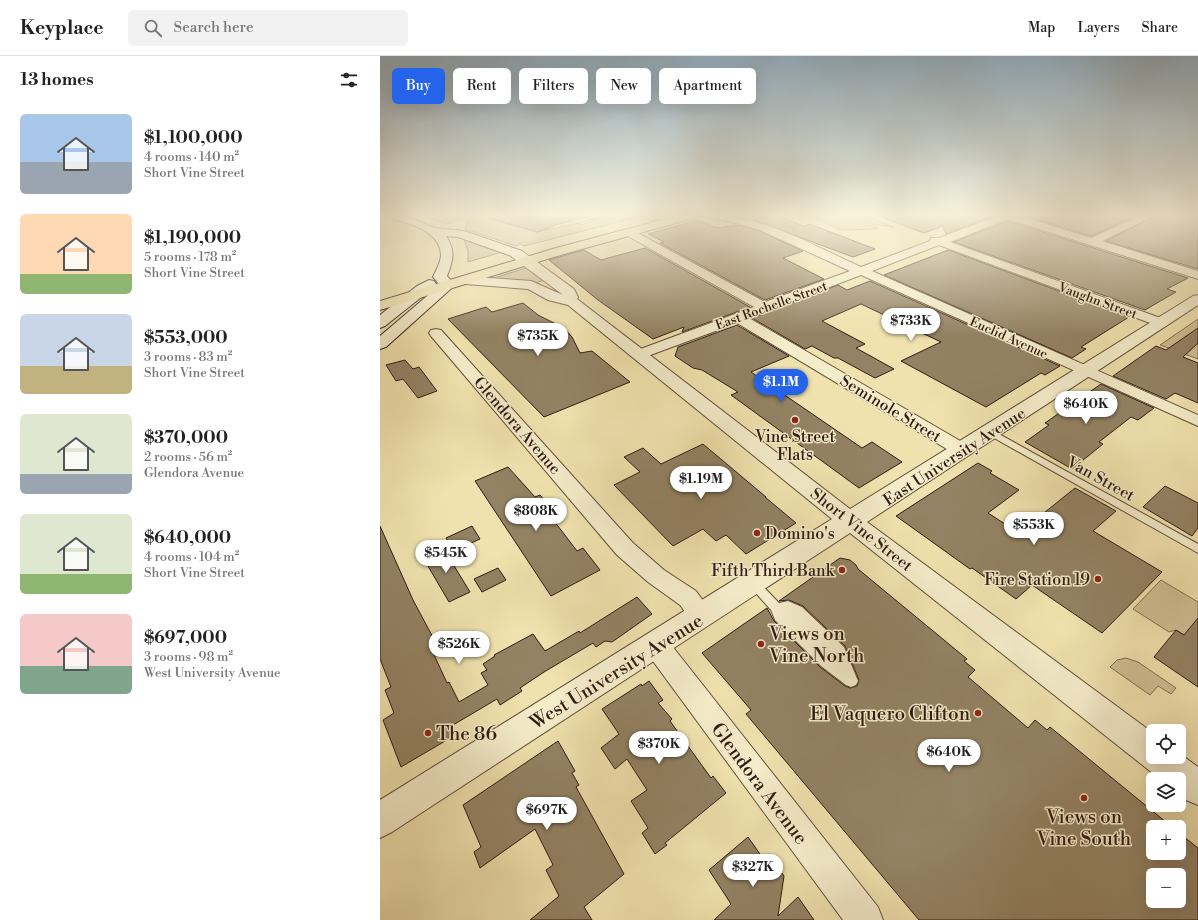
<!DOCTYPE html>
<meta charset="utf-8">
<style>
body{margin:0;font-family:"Libre Bodoni",serif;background:#f2f2f2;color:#222;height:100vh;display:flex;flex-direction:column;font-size:15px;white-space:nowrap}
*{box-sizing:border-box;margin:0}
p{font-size:13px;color:#767676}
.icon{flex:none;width:22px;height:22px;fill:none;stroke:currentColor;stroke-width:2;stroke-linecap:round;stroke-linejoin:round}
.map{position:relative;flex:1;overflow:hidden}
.details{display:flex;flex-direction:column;background:#fff;width:380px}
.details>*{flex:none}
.hud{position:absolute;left:12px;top:12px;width:380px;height:36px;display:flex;gap:8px}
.controls{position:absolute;left:766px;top:668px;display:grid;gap:8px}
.controls a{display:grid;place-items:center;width:40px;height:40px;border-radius:6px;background:#fff;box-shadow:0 4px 16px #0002;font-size:20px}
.price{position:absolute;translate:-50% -34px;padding:0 9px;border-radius:14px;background:#fff;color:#222;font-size:13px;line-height:26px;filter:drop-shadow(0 1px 2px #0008)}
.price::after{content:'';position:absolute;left:50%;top:24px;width:12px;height:9px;margin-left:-6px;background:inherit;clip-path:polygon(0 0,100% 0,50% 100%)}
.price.active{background:#2563eb;color:#fff}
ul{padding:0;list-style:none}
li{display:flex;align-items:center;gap:12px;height:100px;padding:0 20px}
li span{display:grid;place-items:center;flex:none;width:112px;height:80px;border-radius:6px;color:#555}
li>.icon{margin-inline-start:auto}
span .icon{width:48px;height:48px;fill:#fffc;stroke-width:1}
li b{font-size:17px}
h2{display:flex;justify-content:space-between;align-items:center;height:48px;padding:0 20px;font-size:17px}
.pill{padding:0 14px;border-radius:6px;background:#fff;box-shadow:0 4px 16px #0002;font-size:14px;line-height:36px}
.pill.active{background:#2563eb;color:#fff}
header{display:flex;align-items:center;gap:24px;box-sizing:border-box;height:56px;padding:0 20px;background:#fff;border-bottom:1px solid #e0e0e0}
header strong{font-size:19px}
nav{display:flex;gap:22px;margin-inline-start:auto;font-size:14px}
.search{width:280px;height:36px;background:#f2f2f2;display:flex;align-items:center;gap:10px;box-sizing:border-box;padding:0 14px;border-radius:6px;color:#767676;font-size:15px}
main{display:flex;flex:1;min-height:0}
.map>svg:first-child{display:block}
.green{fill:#cfc093;stroke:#7f6e52}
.building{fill:#938263;stroke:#2f1b11;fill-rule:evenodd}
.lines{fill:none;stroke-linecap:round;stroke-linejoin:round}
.service-casing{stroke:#5f4d38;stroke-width:2}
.minor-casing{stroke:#5f4d38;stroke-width:2}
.tertiary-casing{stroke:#5f4d38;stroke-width:2}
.secondary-casing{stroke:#2f1b11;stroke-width:2}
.primary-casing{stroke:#2f1b11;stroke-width:2}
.service{fill:#f5ecca;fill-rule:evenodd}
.minor{fill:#f5ecca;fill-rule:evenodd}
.tertiary{fill:#f5ecca;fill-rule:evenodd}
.secondary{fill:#f5ecca;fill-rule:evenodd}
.primary{fill:#f0e2ae;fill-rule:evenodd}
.poi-dot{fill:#8f2418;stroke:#f5ecca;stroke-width:1.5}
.labels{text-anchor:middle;stroke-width:3;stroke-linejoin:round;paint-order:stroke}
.far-street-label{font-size:13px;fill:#2f1b11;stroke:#f5ecca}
.street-label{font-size:16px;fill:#2f1b11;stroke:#f5ecca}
.poi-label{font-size:16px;fill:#2f1b11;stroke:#f5ecca;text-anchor:end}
.near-poi-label{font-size:19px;fill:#2f1b11;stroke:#f5ecca;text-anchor:start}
.near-street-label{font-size:19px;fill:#2f1b11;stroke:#f5ecca}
</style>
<header>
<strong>Keyplace</strong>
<div class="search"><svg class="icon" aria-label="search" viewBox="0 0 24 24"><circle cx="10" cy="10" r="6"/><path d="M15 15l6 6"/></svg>Search here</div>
<nav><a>Map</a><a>Layers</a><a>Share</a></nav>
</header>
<main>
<section class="details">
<h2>13 homes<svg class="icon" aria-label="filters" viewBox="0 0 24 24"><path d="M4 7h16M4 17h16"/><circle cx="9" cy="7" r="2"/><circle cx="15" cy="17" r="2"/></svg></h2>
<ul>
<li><span style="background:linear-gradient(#a9c7e8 60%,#9aa5b1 0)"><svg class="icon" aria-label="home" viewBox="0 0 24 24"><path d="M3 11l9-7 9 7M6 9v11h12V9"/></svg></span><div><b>$1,100,000</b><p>4 rooms · 140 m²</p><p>Short Vine Street</p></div></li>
<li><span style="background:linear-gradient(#ffd9b3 75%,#8fb573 0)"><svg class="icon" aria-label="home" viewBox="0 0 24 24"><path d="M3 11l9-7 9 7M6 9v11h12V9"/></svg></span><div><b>$1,190,000</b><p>5 rooms · 178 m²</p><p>Short Vine Street</p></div></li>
<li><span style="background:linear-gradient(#c9d6e8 65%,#c2b280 0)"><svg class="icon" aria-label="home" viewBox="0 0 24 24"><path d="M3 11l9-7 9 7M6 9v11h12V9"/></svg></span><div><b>$553,000</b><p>3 rooms · 83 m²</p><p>Short Vine Street</p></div></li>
<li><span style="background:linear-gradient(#dfe7d0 75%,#9aa5b1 0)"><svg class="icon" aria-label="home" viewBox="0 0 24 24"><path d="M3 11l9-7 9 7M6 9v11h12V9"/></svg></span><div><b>$370,000</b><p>2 rooms · 56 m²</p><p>Glendora Avenue</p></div></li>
<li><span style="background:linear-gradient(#dfe7d0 75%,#8fb573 0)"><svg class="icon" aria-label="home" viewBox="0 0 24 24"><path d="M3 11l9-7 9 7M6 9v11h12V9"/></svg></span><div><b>$640,000</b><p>4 rooms · 104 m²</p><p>Short Vine Street</p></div></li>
<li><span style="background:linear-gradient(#f6c9c9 65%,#7fa58c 0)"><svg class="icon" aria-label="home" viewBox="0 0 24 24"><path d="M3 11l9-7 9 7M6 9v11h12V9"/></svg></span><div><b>$697,000</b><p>3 rooms · 98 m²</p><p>West University Avenue</p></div></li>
</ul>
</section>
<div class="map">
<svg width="818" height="864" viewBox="0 0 818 864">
<rect width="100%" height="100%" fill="#f0e2ae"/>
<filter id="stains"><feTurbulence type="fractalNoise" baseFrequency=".005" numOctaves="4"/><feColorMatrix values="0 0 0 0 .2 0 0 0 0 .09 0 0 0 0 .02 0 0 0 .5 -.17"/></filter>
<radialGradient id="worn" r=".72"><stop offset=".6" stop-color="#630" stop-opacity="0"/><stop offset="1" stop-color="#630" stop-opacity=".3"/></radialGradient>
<path class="green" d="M36 158H64L76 162 90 158H100L67 168Z
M106 158H119L109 162 157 176 198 167 201 169 214 165 212 164C229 159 245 155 262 160L144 190 140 188 136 190 85 173 88 164Z
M424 158H478L514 171 492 168 497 173 461 174Z
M84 183 122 196 88 206V195Z
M149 211 165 224 155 227 111 223Z
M818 263V303L780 289Z
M781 524 818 546V576L804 579 796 574 789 576 753 553Z
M746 602 758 606 796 632 791 638 778 630 770 639 730 611 737 604Z"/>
<path class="building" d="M110 158H201V160L157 176 109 162Z
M394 158 423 170 430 168 495 193 473 201 373 164Z
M499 158H616V159L566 178 563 170 544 177 498 160Z
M639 158H760L711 180Z
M779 158H818V213L726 185Z
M318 164 336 172 360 169 379 175 423 195 403 202 444 223 385 244 280 187 284 186 268 178Z
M628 165 808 222 787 233 796 236 765 254 574 186Z
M265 192 370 251 302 276 304 271 273 283 218 244 169 204 204 194 221 204Z
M568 194 749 261 701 291 706 293 692 302 504 219Z
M490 225 680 310 665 319 661 317 606 351 521 305 561 286 481 248 442 265 485 288 476 292 514 313 495 322 458 302H454L432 290 425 293 372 262 458 229 467 234Z
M143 247 158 259 184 272 192 281 200 297 212 295 250 326 164 361 68 263 106 251 112 256Z
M357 269 409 300 371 316 482 392 492 386 522 406 479 432 351 339 358 336 322 314 313 312 295 300 298 291Z
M818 272V287L803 301 818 307V347L795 337 786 343 733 320 776 290 786 294Z
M25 304 33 313 39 311 57 335 38 342 23 323 16 325 6 309Z
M721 328 774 352 758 364 751 361 719 386 723 388 692 413 645 386 669 369 665 367Z
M323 388 386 441H385L416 467 366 498 346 479 336 485 323 473 293 490 234 429 260 416 244 401 263 392 281 408Z
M598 407 612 415 610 417 639 434 608 457 639 477 695 432 736 455 713 475 782 516 722 577 652 529 636 543 592 512 590 513 516 460Z
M128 411 155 441 160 439 170 450 165 453 197 495 203 492 220 514 171 540 95 425Z
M785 430 818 447V472L812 480 763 451Z
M0 470 33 544 56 587 50 590 67 627 69 626 79 646 108 629 101 617 107 614 103 608 115 600 114 599 153 578 165 595 199 575 200 577 257 541 272 558 232 586 225 585 216 591 213 587 164 616 140 632 142 635 120 649 117 643 68 672 72 681 21 711 3 664 14 657 5 634 11 631 0 603Z
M92 470 100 483 74 495 66 482Z
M62 490 90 536 69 546 42 500Z
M460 502 470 504 476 509 478 513 587 603 584 605 595 614 588 621 648 672 655 664 667 674 670 671 792 771H773V797H799V777L818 792V864H539L366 658 371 654 322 597 387 552 394 565 440 611 465 630 470 632 477 630 479 624 465 590 423 550 409 544 399 545ZM773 819H799V845H773Z
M118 512 126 524 102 536 94 523Z
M818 562V631L774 601 796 574 804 579Z
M269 625 283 644 278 647 292 663 290 665 331 722 333 720 346 737 285 787 287 789 275 798 262 777 268 772 251 745 267 734 247 703 235 713 221 692 239 678 222 653 261 628 262 630Z
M178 685 195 715 192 717 199 729 196 731 244 818 204 851 212 864H150L179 840 166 814 173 809 155 773 100 812 94 796 101 791 83 749Z
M368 781 389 811 399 813 404 820 398 860 418 841 434 864H334L351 848 329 814Z"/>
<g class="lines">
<g class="service-casing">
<path id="service" d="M220 158H229L185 170 182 168Z
M262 158H268L277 163 272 164Z
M610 373 818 488V497L607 378 606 376Z
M373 522 377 524 399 547 408 545 422 551 464 591 478 625 476 629 471 631 466 629 441 610 395 564 391 554 367 527 369 524Z"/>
</g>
<g class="minor-casing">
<path id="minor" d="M322 158C379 158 430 188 481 211L550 185 551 182H559L618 160 617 158H638L637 159 711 182 764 158H778L722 185 818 215V223L628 163 570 186 786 264 788 267 786 270 781 271 559 189 492 215 818 359V370L481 219 369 262 589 390 591 394 589 398 582 400 575 398 357 267 265 301H255L252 298 255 295 374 251 246 179 245 177 246 175H254L385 246 470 215 380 174 360 168 323 160Z
M56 273 61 274 253 487 284 514 316 535 334 560 331 567 322 570 313 567 300 549 268 526 237 499 51 280 49 277 51 274Z
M276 578 285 581 498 851 503 864H463L267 597 263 589 267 581Z"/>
</g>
<g class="tertiary-casing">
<path id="tertiary" d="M137 194 142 195 194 233 198 241 197 243 470 453 813 240 818 239V249L487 466 773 677V701H799V697L818 711V749L806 744 799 738V723H780L470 477 12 776 0 782V744L452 463 188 249 168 244 148 233 85 228 80 227 78 224 80 221 85 220 151 225 183 239 132 201 131 198Z"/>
</g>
<g class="secondary-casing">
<path id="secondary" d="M1 158H20L55 172 84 175 142 195 143 198 137 202 78 181 66 180C76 195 73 205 67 220L75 229 6 291 0 293V280L60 229 53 221C56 214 60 208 61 200 61 173 24 166 3 160Z
M49 224 54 225 56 228 54 231 5 270 0 272V259L37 230Z"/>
</g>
<g class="primary-casing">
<path id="primary" d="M304 158H323L321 160 184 198 0 254V245L176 192Z"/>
</g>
<use href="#service" class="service"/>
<use href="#minor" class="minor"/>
<use href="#tertiary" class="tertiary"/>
<use href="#secondary" class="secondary"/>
<use href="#primary" class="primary"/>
</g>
<linearGradient id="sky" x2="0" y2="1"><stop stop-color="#91abbc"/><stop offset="0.57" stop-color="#f8f2db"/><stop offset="1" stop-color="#f8f2db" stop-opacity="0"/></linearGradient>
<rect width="818" height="279" fill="url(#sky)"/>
<g class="poi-dot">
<circle cx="415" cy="364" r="4"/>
<circle cx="377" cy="477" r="4"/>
<circle cx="462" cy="514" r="4"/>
<circle cx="718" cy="523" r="4"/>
<circle cx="381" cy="588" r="4"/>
<circle cx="598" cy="657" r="4"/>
<circle cx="48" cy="677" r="4"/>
<circle cx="704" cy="742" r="4"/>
</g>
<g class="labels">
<g class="far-street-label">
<text transform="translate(718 244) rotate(20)" y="5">Vaughn Street</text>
<text transform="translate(391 249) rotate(-20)" y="5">East Rochelle Street</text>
<text transform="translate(629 281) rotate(24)" y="5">Euclid Avenue</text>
</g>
<g class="street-label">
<text transform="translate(511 352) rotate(31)" y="6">Seminole Street</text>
<text transform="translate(138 369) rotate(49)" y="6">Glendora Avenue</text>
<text transform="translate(574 400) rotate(-33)" y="6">East University Avenue</text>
<text transform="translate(721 422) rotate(29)" y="6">Van Street</text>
<text transform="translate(482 473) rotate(38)" y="6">Short Vine Street</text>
</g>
<g class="poi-label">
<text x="415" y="386" text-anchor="middle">Vine Street<tspan x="415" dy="18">Flats</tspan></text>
<text x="385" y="483" text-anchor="start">Domino's</text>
<text x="454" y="520">Fifth Third Bank</text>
<text x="710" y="529">Fire Station 19</text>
</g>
<g class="near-poi-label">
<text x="389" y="584">Views on<tspan x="389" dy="22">Vine North</tspan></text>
<text x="590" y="664" text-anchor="end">El Vaquero Clifton</text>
<text x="56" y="684">The 86</text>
<text x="704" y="767" text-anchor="middle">Views on<tspan x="704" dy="22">Vine South</tspan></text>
</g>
<g class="near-street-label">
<text transform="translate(236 615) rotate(-32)" y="7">West University Avenue</text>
<text transform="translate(380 727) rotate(53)" y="7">Glendora Avenue</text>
</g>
</g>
<rect width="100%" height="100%" filter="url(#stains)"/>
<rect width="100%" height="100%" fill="url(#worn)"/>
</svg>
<div class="controls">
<a><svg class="icon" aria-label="locate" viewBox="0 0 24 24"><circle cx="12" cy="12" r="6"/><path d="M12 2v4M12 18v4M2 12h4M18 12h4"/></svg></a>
<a><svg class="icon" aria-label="layers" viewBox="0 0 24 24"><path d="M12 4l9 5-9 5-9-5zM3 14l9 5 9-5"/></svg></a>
<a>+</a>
<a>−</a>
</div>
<b class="price" style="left:531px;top:286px">$733K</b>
<b class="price" style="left:158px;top:301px">$735K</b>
<b class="price active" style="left:401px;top:347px">$1.1M</b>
<b class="price" style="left:706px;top:369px">$640K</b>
<b class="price" style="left:321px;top:444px">$1.19M</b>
<b class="price" style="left:156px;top:476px">$808K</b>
<b class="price" style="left:654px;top:490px">$553K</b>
<b class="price" style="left:66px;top:518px">$545K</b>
<b class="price" style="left:79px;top:609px">$526K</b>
<b class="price" style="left:279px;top:709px">$370K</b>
<b class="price" style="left:569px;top:717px">$640K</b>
<b class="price" style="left:167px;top:775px">$697K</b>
<b class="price" style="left:373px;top:832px">$327K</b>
<div class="hud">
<a class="pill active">Buy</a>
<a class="pill">Rent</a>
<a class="pill">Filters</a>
<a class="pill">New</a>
<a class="pill">Apartment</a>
</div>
</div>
</main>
